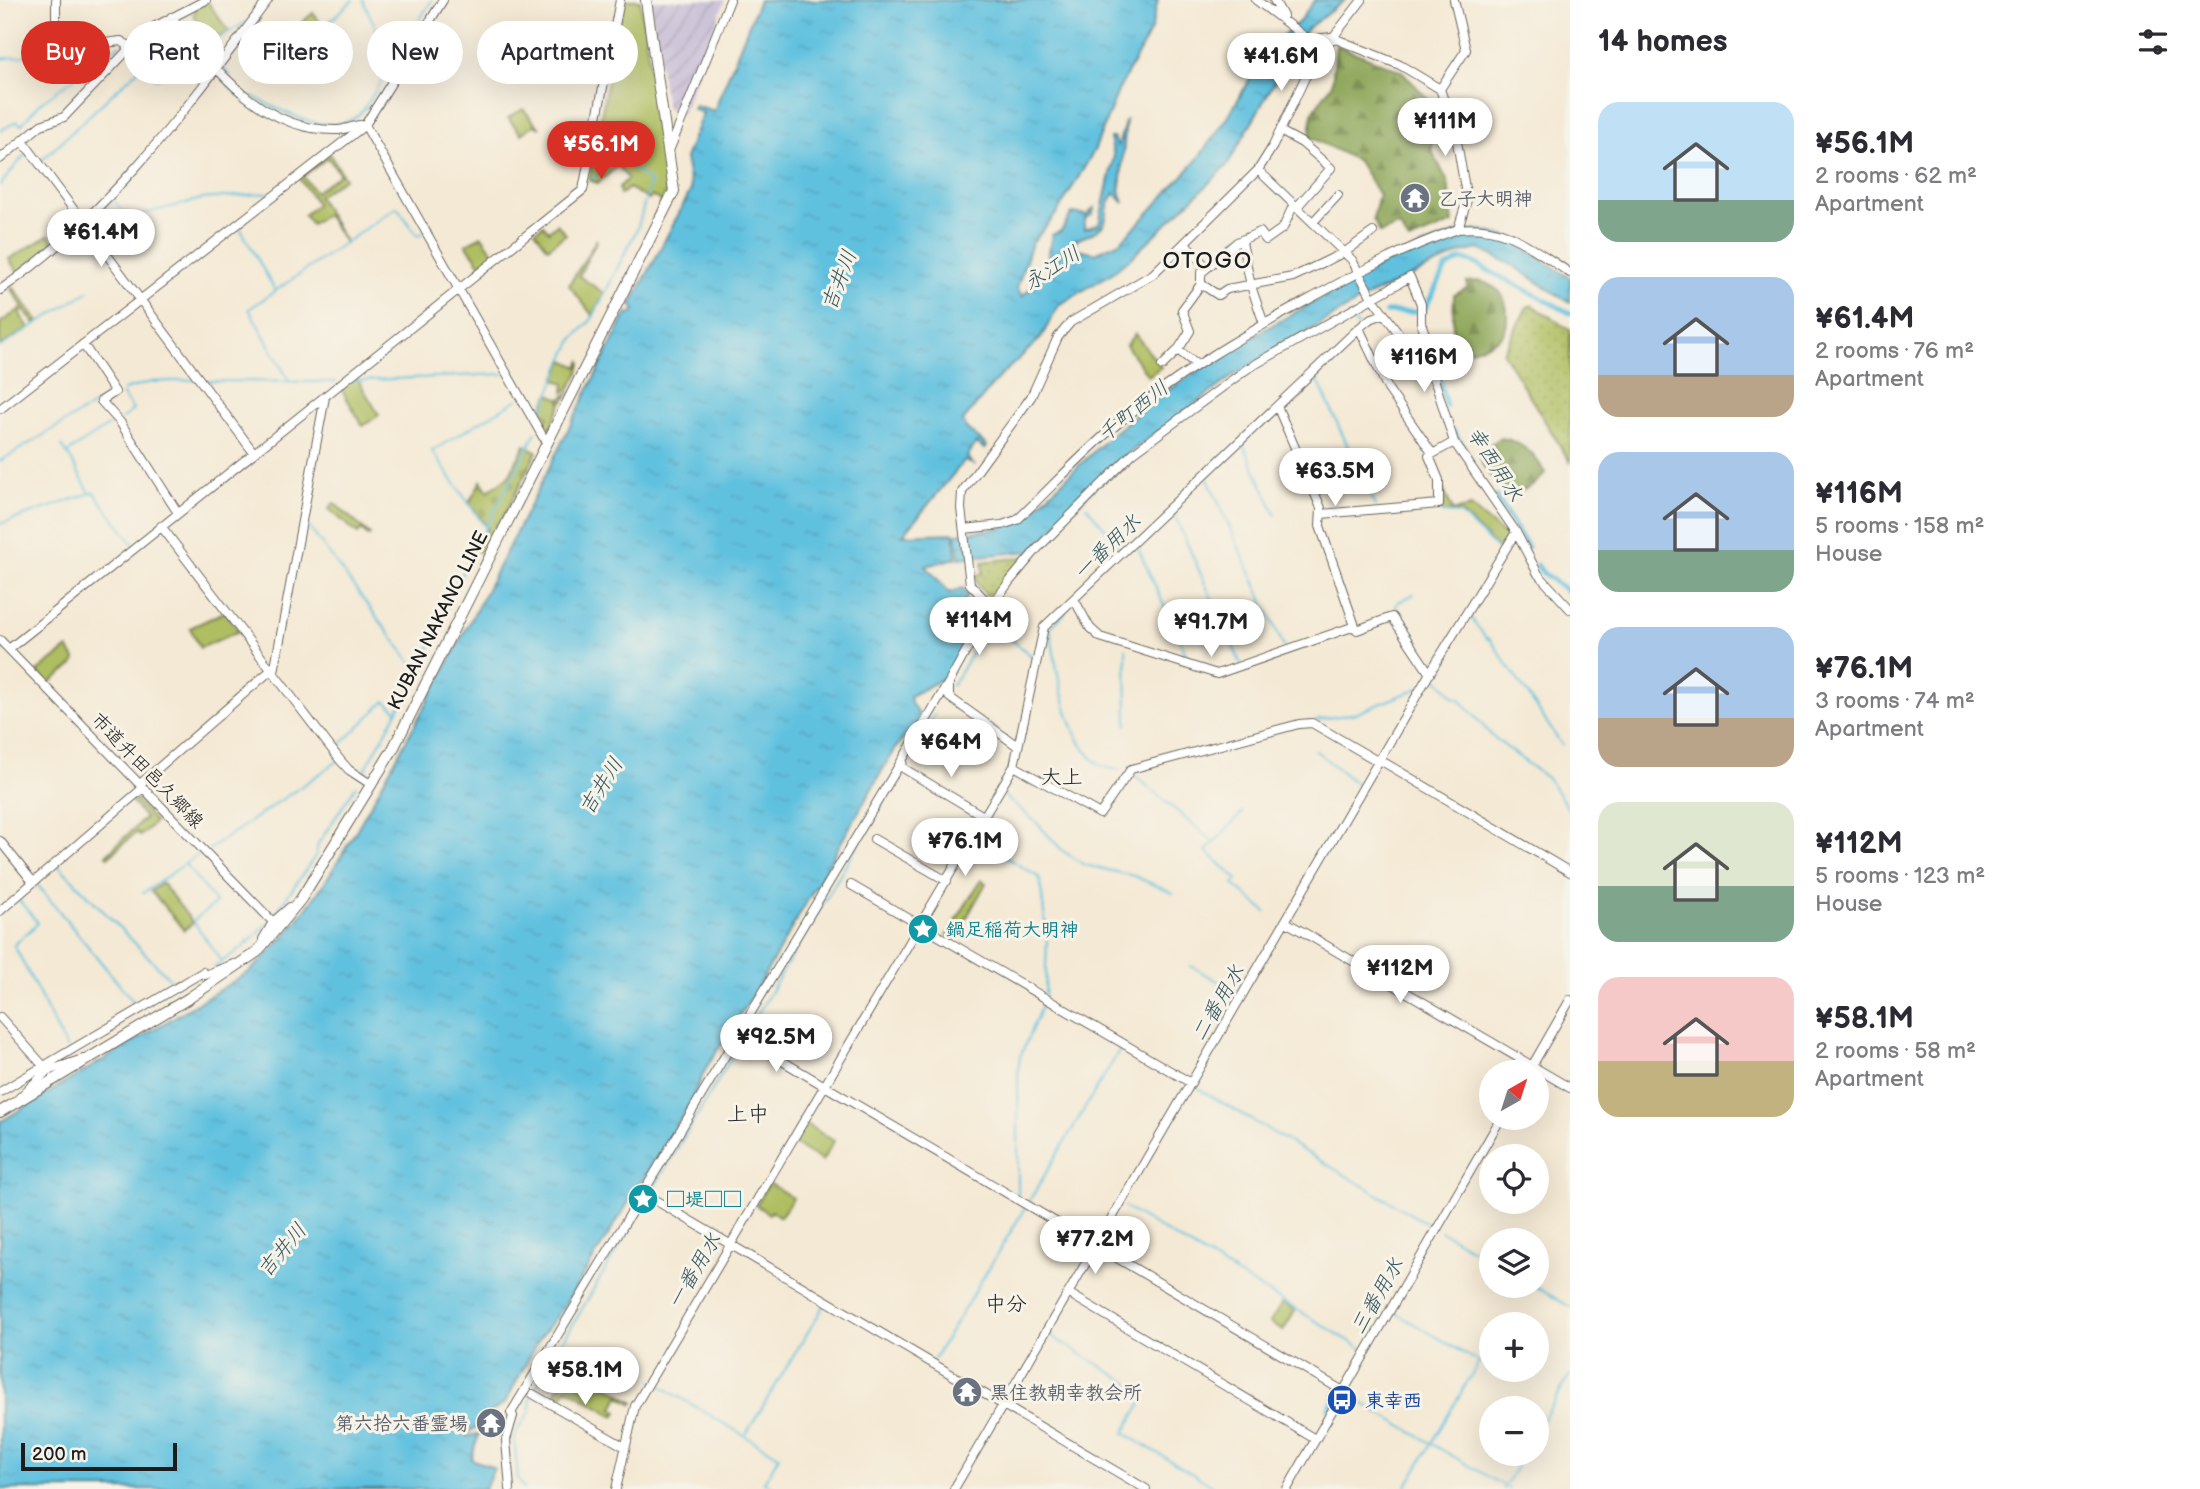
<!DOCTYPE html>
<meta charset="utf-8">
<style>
body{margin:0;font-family:"Balsamiq Sans","Klee One",sans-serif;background:#f7f7f7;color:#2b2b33;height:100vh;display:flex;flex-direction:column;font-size:26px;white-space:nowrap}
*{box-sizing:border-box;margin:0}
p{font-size:23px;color:#7c7c81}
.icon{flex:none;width:38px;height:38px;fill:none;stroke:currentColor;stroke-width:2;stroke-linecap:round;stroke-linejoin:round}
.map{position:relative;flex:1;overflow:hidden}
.panel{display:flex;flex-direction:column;background:#fff;width:630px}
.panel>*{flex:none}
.banner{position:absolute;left:21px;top:21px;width:665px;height:63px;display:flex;gap:14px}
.needle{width:46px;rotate:39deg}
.fabs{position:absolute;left:1479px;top:1060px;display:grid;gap:14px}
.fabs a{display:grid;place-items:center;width:70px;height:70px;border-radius:50%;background:#fff;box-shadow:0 7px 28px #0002;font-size:35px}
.scale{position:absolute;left:21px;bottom:18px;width:156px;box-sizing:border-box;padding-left:7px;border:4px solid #1c1c1c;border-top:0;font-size:19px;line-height:24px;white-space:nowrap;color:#1c1c1c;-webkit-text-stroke:5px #f7f3e8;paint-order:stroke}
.price{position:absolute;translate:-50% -60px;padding:0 16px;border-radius:24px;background:#fff;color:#222;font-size:23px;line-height:46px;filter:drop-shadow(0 2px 4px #0008)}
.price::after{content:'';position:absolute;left:50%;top:42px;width:21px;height:16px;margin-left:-10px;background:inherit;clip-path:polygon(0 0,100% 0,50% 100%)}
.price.current{background:#d93025;color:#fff}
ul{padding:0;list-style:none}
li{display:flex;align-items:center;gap:21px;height:175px;padding:0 28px}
li span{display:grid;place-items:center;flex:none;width:196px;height:140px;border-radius:21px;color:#555}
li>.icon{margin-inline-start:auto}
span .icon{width:84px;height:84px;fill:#fffc;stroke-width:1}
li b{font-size:30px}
h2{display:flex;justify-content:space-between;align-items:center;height:84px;padding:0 28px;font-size:30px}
.pill{padding:0 24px;border-radius:32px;background:#fff;box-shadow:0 7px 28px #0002;font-size:24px;line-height:63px}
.pill.current{background:#d93025;color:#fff}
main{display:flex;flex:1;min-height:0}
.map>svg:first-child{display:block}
.industrial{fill:url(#industrial-furrows)}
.grass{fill:#afbe60;stroke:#666d3e;stroke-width:2;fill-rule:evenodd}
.forest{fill:url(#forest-firs);stroke:#546039;stroke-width:2}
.cemetery{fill:url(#cemetery-stones);stroke:#666d3e;stroke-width:2}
.park{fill:url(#park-dots);stroke:#666d3e;stroke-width:2}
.water{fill:url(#water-ripples);stroke:#3e6e7e;stroke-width:2}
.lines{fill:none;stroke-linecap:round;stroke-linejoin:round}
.stream{stroke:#61c1df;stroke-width:2}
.canal{stroke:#61c1df;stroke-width:5}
.minor-casing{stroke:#68645c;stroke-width:10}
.major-casing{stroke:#68645c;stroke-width:12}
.minor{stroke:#fff;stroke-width:8}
.major{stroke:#fff;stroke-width:10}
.labels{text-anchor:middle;stroke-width:6;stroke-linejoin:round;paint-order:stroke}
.worship-label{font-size:19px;font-weight:bold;fill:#5b616d;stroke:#f7f3e8;text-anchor:start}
.street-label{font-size:19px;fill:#1c1c1c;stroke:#f7f3e8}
.culture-label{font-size:19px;font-weight:bold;fill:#0d838f;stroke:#f7f3e8;text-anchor:start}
.transit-label{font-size:19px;font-weight:bold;fill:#164399;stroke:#f7f3e8;text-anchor:start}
.water-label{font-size:21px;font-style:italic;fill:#345660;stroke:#f7f3e8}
.neighbourhood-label{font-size:21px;fill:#1c1c1c;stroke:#f7f3e8}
.quarter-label{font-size:23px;letter-spacing:2px;fill:#1c1c1c;stroke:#f7f3e8}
</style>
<main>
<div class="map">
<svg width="1570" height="1489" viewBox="0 0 1570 1489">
<defs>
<pattern id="industrial-furrows" width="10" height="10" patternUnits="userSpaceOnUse" patternTransform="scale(1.75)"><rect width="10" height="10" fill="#c9bfd7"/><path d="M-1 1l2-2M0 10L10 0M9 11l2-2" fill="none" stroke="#aca4b8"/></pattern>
<pattern id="forest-firs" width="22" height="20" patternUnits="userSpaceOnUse" patternTransform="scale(1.75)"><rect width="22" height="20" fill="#8ba556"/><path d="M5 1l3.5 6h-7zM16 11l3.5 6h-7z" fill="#718646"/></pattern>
<pattern id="cemetery-stones" width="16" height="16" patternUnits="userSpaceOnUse" patternTransform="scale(1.75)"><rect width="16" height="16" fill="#afbe60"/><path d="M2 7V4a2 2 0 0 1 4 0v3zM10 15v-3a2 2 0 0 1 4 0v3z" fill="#96a353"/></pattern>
<pattern id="park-dots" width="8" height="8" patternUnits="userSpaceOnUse" patternTransform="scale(1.75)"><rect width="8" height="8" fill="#afbe60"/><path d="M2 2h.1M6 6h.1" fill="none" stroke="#96a353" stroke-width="1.8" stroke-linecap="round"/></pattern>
<pattern id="water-ripples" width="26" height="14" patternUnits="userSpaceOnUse" patternTransform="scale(1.75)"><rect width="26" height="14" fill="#61c1df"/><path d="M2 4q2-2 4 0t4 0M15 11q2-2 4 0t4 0" fill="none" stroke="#54a5bf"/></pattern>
</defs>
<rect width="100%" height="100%" fill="#f7f3e8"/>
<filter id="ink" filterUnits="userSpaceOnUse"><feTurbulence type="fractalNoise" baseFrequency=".0143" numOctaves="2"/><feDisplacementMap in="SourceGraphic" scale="14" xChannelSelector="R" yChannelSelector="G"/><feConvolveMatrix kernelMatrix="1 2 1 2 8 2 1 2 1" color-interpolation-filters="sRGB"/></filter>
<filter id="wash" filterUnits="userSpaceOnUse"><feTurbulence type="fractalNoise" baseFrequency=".00686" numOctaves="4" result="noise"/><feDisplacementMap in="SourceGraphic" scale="28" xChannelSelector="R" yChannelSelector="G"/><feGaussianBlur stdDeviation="1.57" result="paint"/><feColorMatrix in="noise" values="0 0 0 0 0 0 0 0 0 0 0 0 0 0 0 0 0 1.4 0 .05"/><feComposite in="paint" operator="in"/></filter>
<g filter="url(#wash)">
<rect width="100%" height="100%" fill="#f4e9d4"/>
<path class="industrial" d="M650 0H725L682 114 666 107Z"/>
<path class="grass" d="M623 0H640L668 188 653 221 662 201 651 196 649 200 629 188 620 195 619 187 628 179 618 166 598 183 589 180Z
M207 1 229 32 210 42 193 14 196 12 194 8Z
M313 13 323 27 293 43 291 39 287 40 286 36Z
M523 109 540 128 534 125 521 134 508 118Z
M329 153 345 178 318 196 345 242 326 215 311 224 304 215 317 204 298 177ZM328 158 340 174 315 192 303 176Z
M557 224 566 234 548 248 535 231 543 225 549 231Z
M49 235 55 245 18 273 9 259Z
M482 236 496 256 482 266 466 244Z
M597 239 579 276 604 293 593 316 569 285Z
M13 287 38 321 34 323 24 310 20 314 29 328 0 346V323L23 307 11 289Z
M1135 334 1161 367 1148 376 1126 345Z
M564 360 578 367 581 360C582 370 573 387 564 392L565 384 555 379Z
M355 375 379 415 363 426 340 387Z
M571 391 563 402 560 401 561 404 550 428 544 433 541 428 548 416 541 411 549 394 561 399Z
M1443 489 1453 511 1471 507 1503 534 1506 531 1510 533 1499 550 1461 513 1442 512Z
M334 503 370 535 368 536 361 530 358 534 329 509Z
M224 612 239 631 200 648 190 628Z
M68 648 75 659 74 664 48 684 37 672Z
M134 797 155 822 140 836 137 832 108 857 106 855 145 818 131 801Z
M981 880 986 883 953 942 947 935Z
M162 883 193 923 184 930 151 891Z
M804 1123 834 1141 822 1161 792 1143Z
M769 1183 793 1198 780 1217 772 1211 769 1214 756 1205Z
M1282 1303 1295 1311 1283 1331 1270 1323Z
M563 1359 634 1402 633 1404 619 1396 613 1408 618 1412 614 1416 567 1388 561 1398 555 1394 560 1385 551 1379Z"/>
<path class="forest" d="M1336 45 1402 71 1430 101 1433 119 1432 151 1448 182 1453 223 1409 241 1399 226 1380 233 1373 219 1379 195 1358 161 1310 137 1312 113 1332 84Z
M1481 281C1487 284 1496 287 1500 292 1509 304 1511 331 1498 339 1486 347 1473 350 1460 352L1452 342 1454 295 1467 288V282Z
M1500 438C1521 440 1536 456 1545 473 1535 488 1524 487 1512 497 1500 485 1481 471 1479 453Z"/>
<path class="cemetery" d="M525 445 537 452 484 554 476 550 488 528 469 503 481 481 488 491 509 476Z"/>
<path class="park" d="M1532 305 1570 330V462L1503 353 1527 307Z
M1025 557 997 592 986 595 977 583 976 575 983 573 982 562Z"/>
<path class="water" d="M759 0H1158L1151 30 1118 91 1094 151 1057 213 1032 243 1017 287 1022 296 1055 266 1058 259 1055 255 1048 256 1052 235 1061 231 1072 213 1087 215 1094 208 1093 214 1085 219V229L1099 224 1114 156 1110 138H1114L1118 146 1126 119 1120 190 1124 203 1115 193C1096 219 1122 223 1076 240L1075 248 1095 253 1120 242 1146 216 1196 161 1228 117 1267 49 1299 22 1315 0H1345L1307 29 1297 42 1227 166 1132 257 1112 273 1059 305 1040 339 998 378 963 421 966 428 987 446 985 449 976 443 967 457 973 464 964 461 903 535 954 533 956 558 926 566 949 593 963 588 968 595 961 607 977 624 946 677 910 696 911 703 921 718 894 750 759 985 706 1068 688 1107 561 1311 539 1339 505 1403 485 1416 484 1423 467 1433V1436L479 1434 471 1459 494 1468 485 1489H0V1122L249 972C315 914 356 831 398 755 479 610 552 461 627 313L631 314 635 310 631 305 691 190 685 158 703 113 693 109 695 105 714 111Z
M1480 230 1507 237 1570 278V303L1512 265 1479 249 1461 253 1368 296 1237 373 1129 453 1031 551 959 558 956 534 1001 528 1040 503 1110 436 1155 399 1238 344 1394 258 1456 233Z"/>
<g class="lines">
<path class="stream" d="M363 0 385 48 380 57 390 65
M201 44 213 42 246 22
M237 48C298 48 309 42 353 0
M0 59 56 52
M223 67 230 76
M228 86 245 100
M252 96C282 112 338 142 364 109L432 0
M74 101 126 46
M0 131 17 121 21 125 40 103 119 45
M10 146 24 134
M42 160 142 66 157 79 194 46
M0 185 27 152
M87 225 114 200 127 218 202 199 270 193
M240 228 275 290
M1457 259 1458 260
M1352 315 1357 326
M0 347 89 291
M1315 374 1375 506
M205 381 336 382
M289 381 249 309 397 207 418 236 424 232
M349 381 503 374
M124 390 151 382 196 380
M122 419 133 410 122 394
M538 422 563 360 574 338 592 319 638 227 650 182 621 157 592 179
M1243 444 1276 515
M62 446 66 452
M0 461 97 403
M1208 479 1284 647
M90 493 67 453 116 421
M1086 506 1121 547
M1440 507 1442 513 1460 514 1499 551
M1173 512 1241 664
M305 522 419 673 456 584 536 432
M0 524 94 492 134 545
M486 528 432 451 518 399
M1137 546 1190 663
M1066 612 1050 628C1056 664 1068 772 1119 769
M1469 615 1486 638 1490 639 1562 745
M1395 616 1397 603 1414 594
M1126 648 1127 725
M0 654 5 649
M1433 674 1456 699 1459 698 1492 736 1549 780 1570 811
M952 686 990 622 1034 658
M1316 720 1357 713 1419 688
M336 749 385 701 398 711
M1315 750 1360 787
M906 764 935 714
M365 770 416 677
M1132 773 1212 841
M1002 794 1037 823 1063 851 1085 865 1134 876 1173 893
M1243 812 1206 851 1237 879 1233 884 1266 912
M977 839 1040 878 1047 939 1045 996
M207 851 338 761
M57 864 176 985
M185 864 216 903 193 921 222 962
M36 883 137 1006
M143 893 202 852
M18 899 38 923 14 945 67 1049
M273 917 316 855 318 844 356 786
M1191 966 1239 993
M213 968 243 947 268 923
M745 1035 901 772
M1194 1086 1433 1227
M650 1194 742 1040
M1018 1195V1071L1020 1057 1043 1002
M1028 1203 1122 1046
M1124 1207 1363 1349
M1441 1231 1491 1260
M1535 1286 1570 1307
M1394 1312 1479 1362 1405 1489
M1049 1335 1147 1394 1124 1433 1218 1489
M934 1359 1025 1208
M652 1381 779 1456 764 1482 776 1489
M534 1390 647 1199
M1347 1394 1509 1489
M1536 1432 1570 1375
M746 1434 825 1304
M524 1489 518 1479 514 1435 530 1412 531 1395
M1503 1489 1524 1454"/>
<path class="canal" d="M1386 312H1415
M1423 312 1446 268 1462 259 1472 262 1570 313
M1437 368 1446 406
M1454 432 1469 457
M1496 497 1528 547
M1537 565 1543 573 1570 593
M1329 1409 1341 1387"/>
</g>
</g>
<g filter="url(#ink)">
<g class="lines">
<g class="minor-casing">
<path id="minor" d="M56 0V49L121 41 129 46
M1256 0 1309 40 1331 37 1400 65 1440 89
M1274 0 1283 16
M171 17C216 68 262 133 339 130 346 129 353 126 360 125
M365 125 543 437 548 441
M1280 131 1302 143 1331 168 1296 208
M22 140 254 453
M669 151 730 0
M0 159 41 125 64 117 146 31 206 0
M1258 170 1352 260 1371 296 1435 382 1454 442 1516 532 1538 574 1570 609
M1313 222 1338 195
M1458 229C1505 223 1533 249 1570 273
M1242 242 1251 286 1264 324
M1186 244 1207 268 1201 273V284
M1207 268 1237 242 1260 232 1266 240 1283 228 1293 206
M0 290C111 214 188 106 268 0
M1359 328 1388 389 1432 453
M83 344 115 392 101 401 120 422 178 513
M1197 365 1178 350 1190 331 1182 310 1201 284 1218 295 1227 289 1293 277 1345 252 1373 232
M1162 366 1178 350
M1277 406 1321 508 1320 526 1355 626
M0 409 365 125 443 0
M1321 514 1439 504V480L1429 456 1454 442
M161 526 340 760 349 770 372 785
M964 529 1002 525 1017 520C1052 487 1084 451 1121 421 1178 374 1240 337 1304 302 1355 274 1404 248 1458 229L1467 200 1456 136 1440 89 1466 50 1454 0
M1075 601 1090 628 1100 637 1217 674 1355 626 1357 630 1392 617 1430 674
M991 606 970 584 961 508 962 492 1031 397 1058 337 1071 322 1153 274 1258 170 1273 146 1310 67 1362 0
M0 640 273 922
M10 648 583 190 620 0
M274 672 325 397
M949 685V697L1016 745
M902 760 903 768 985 817
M1380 760 1570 872
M1014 766 1100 814 1131 769 1299 724 1312 723 1379 762
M140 784 270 671
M874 839 947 881
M0 841 33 882
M851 885 1191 1083
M0 911 143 788
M1286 922 1570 1088
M263 939 273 922 290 907
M0 1017 47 1070
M738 1035 1343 1391
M1528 1073 1570 1000
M0 1092 203 972 205 975 234 964
M18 1099 47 1071 83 1059
M643 1193 1146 1489
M1068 1293 1315 1439
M533 1394 625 1447
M510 1489 506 1440 513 1416 511 1413 949 682 991 606 1010 581 1037 549 1133 453 1247 369 1410 277 1421 304V323L1432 353 1435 382
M616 1489 635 1406 1014 766 1044 627 1359 328 1370 319 1384 314
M954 1489 1434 666 1516 532
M1287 1489 1501 1118"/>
</g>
<g class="major-casing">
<path id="major" d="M0 1112 189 998 257 952 301 899 393 749 674 191 646 0"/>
</g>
<use href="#minor" class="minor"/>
<use href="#major" class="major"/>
</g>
</g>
<defs>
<g id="temple-disc" transform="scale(1.575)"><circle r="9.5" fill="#6b7280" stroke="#f7f3e8"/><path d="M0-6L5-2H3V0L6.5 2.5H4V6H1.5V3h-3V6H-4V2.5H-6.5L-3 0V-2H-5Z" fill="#fff"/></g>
<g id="sight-disc" transform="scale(1.575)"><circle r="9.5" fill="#0f9aa8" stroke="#f7f3e8"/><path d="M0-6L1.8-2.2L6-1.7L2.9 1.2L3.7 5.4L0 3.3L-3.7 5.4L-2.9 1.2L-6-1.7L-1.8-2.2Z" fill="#fff"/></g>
<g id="bus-disc" transform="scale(1.575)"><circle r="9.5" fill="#1a4fb4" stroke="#f7f3e8"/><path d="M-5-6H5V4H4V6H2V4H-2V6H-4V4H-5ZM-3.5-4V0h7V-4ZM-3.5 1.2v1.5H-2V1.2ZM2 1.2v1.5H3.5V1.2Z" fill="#fff"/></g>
</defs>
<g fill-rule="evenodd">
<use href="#temple-disc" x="1415" y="198"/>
<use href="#sight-disc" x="923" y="929"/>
<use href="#sight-disc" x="643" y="1199"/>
<use href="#temple-disc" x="967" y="1392"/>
<use href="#bus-disc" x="1342" y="1400"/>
<use href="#temple-disc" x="491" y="1423"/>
</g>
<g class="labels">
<g class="worship-label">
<text x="1438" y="205">乙子大明神</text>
<text x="990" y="1399">黒住教朝幸教会所</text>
<text x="468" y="1430" text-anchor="end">第六拾六番霊場</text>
</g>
<g class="street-label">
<text transform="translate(437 620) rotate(-63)" y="7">KUBAN NAKANO LINE</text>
<text transform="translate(148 770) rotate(46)" y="7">市道升田邑久郷線</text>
</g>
<g class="culture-label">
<text x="946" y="936">鍋足稲荷大明神</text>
<text x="666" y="1206">□堤□□</text>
</g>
<g class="transit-label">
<text x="1365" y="1407">東幸西</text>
</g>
<g class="water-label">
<text transform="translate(1052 268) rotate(-33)" y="7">永江川</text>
<text transform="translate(839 280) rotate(-69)" y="7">吉井川</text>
<text transform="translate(1133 411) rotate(-39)" y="7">千町西川</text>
<text transform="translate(1495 464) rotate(57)" y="7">幸西用水</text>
<text transform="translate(1107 547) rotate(-44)" y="7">一番用水</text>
<text transform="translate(601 786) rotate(-58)" y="7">吉井川</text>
<text transform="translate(1218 1003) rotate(-60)" y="7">二番用水</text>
<text transform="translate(282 1250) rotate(-50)" y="7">吉井川</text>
<text transform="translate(694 1271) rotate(-59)" y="7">一番用水</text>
<text transform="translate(1377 1296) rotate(-60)" y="7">三番用水</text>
</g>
<g class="neighbourhood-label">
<text x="1062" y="784">大上</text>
<text x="748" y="1121">上中</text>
<text x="1006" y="1311">中分</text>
</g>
<g class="quarter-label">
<text x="1208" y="268">OTOGO</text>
</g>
</g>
</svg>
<div class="fabs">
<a><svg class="needle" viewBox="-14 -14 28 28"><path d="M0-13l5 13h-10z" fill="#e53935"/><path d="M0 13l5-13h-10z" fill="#7c7c81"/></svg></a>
<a><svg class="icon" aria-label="locate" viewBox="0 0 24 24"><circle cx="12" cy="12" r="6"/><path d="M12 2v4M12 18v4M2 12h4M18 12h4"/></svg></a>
<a><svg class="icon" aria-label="layers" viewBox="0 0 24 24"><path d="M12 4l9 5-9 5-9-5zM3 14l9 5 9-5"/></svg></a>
<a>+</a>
<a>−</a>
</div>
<div class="scale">200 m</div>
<b class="price" style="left:1281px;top:93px">¥41.6M</b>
<b class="price" style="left:1445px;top:158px">¥111M</b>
<b class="price current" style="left:601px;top:181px">¥56.1M</b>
<b class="price" style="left:101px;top:269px">¥61.4M</b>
<b class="price" style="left:1424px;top:394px">¥116M</b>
<b class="price" style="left:1335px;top:508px">¥63.5M</b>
<b class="price" style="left:979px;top:657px">¥114M</b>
<b class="price" style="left:1211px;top:659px">¥91.7M</b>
<b class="price" style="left:951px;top:779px">¥64M</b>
<b class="price" style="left:965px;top:878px">¥76.1M</b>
<b class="price" style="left:1400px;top:1005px">¥112M</b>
<b class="price" style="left:776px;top:1074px">¥92.5M</b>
<b class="price" style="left:1095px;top:1276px">¥77.2M</b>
<b class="price" style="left:585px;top:1407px">¥58.1M</b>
<div class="banner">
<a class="pill current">Buy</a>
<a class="pill">Rent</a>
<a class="pill">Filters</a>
<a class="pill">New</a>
<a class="pill">Apartment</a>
</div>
</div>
<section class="panel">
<h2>14 homes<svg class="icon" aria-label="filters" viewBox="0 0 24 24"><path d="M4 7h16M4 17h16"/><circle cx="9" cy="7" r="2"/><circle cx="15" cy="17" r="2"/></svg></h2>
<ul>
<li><span style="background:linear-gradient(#bfe0f5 70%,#7fa58c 0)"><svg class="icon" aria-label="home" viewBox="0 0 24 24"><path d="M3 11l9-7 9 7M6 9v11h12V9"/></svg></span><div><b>¥56.1M</b><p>2 rooms · 62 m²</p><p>Apartment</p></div></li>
<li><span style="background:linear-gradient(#a9c7e8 70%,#b9a48a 0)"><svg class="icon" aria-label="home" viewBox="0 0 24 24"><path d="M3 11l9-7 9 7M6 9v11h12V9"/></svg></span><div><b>¥61.4M</b><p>2 rooms · 76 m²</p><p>Apartment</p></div></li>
<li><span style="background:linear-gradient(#a9c7e8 70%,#7fa58c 0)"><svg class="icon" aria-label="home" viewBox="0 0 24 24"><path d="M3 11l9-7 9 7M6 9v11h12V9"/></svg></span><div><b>¥116M</b><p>5 rooms · 158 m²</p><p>House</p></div></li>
<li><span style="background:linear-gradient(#a9c7e8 65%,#b9a48a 0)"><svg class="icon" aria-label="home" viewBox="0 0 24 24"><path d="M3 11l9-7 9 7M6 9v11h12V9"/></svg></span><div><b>¥76.1M</b><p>3 rooms · 74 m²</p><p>Apartment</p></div></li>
<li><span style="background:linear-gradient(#dfe7d0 60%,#7fa58c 0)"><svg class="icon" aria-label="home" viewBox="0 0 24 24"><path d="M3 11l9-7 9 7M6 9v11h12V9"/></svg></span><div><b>¥112M</b><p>5 rooms · 123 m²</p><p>House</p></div></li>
<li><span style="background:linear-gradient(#f6c9c9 60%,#c2b280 0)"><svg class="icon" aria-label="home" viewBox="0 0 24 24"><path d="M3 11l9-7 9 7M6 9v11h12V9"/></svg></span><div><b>¥58.1M</b><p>2 rooms · 58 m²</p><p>Apartment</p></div></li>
</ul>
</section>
</main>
